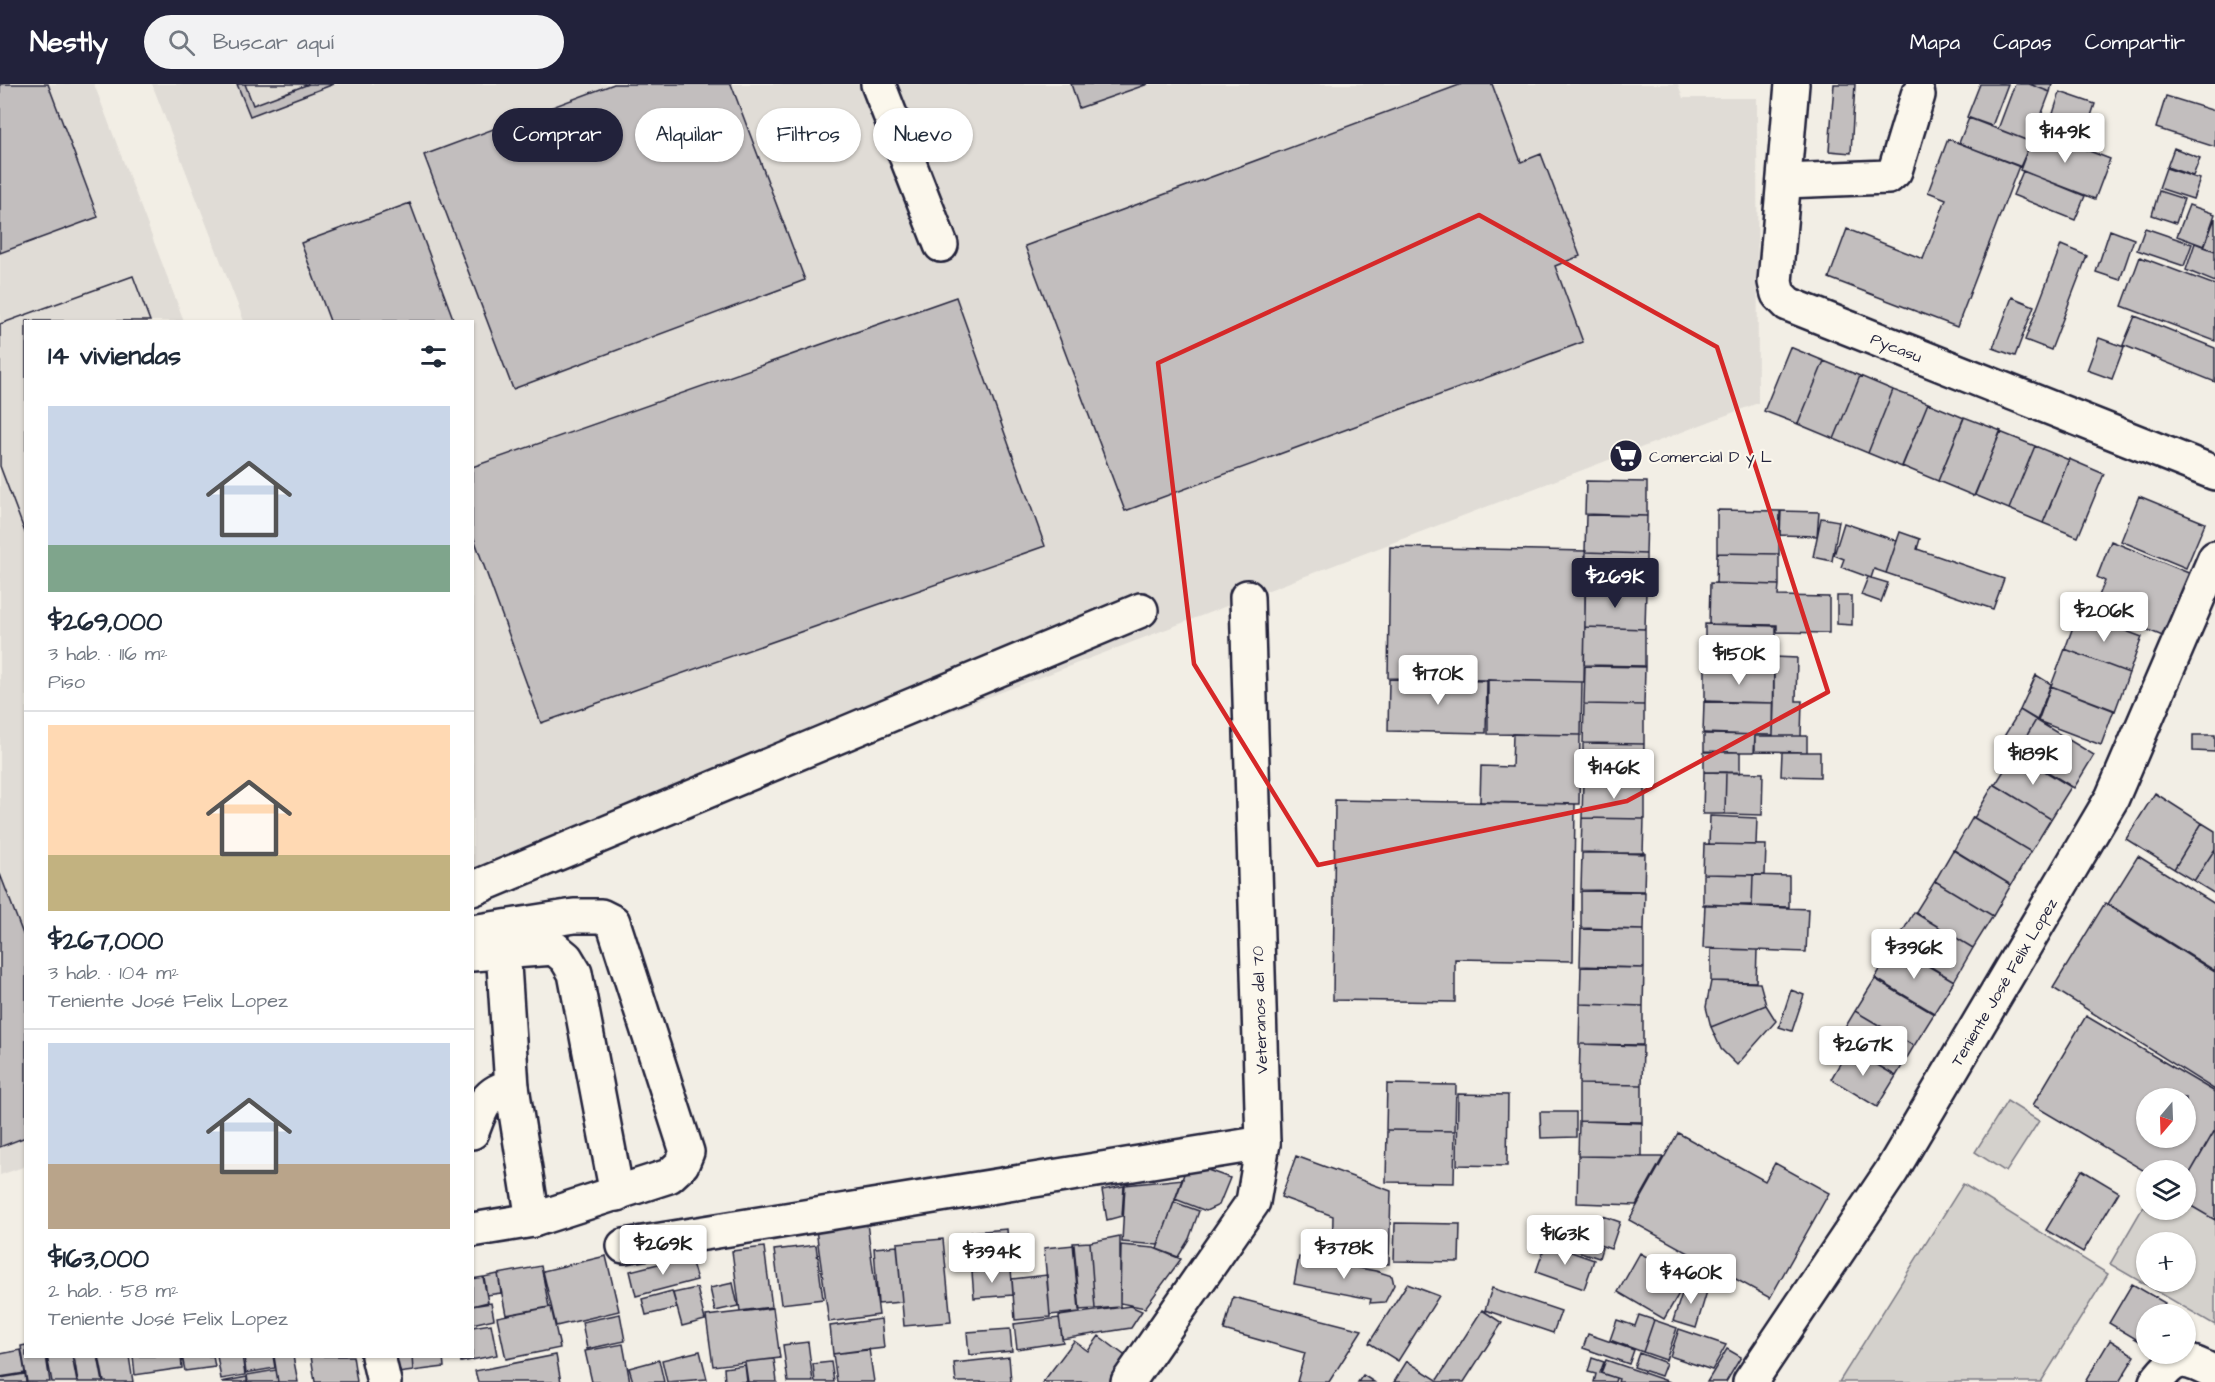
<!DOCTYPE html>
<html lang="es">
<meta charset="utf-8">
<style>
body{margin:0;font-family:"Architects Daughter",sans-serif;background:#f2f2f3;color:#1f2937;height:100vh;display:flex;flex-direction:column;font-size:22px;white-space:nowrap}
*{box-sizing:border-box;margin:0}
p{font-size:20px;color:#747a83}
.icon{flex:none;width:33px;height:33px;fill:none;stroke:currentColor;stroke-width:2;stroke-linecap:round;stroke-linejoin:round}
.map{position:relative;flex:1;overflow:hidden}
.panel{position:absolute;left:24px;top:236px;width:450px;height:1038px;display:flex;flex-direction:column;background:#fff;border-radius:0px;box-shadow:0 2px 4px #0004}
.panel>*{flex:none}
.banner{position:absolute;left:492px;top:24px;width:570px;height:54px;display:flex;gap:12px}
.needle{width:39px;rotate:199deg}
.tools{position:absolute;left:2136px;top:1004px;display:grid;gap:12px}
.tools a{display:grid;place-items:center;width:60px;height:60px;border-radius:50%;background:#fff;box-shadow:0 2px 4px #0004;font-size:30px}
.price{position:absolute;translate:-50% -51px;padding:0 14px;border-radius:6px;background:#fff;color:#222;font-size:20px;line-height:39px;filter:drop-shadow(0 2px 3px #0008)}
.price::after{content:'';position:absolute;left:50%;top:36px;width:18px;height:14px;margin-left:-9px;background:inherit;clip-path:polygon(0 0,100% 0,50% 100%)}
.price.selected{background:#22223b;color:#fff}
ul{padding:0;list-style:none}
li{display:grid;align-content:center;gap:12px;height:318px;padding:0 24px}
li+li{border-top:2px solid #e0e1e3}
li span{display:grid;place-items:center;height:186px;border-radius:0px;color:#555}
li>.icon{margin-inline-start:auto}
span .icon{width:108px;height:108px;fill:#fffc;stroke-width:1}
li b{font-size:26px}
h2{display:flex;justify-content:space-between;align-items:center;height:72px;padding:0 24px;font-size:26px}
.chip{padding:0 21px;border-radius:27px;background:#fff;box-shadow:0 2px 4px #0004;font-size:21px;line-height:54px}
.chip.selected{background:#22223b;color:#fff}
header{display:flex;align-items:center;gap:36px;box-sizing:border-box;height:84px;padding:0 30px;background:#22223b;color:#fff}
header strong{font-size:28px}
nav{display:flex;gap:33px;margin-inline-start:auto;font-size:21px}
.search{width:420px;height:54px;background:#f2f2f3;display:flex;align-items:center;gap:15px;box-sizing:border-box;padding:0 21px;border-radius:33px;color:#747a83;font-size:22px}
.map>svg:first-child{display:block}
.built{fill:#e0dcd6}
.green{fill:#d4d1cc;stroke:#7b7a84;stroke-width:1.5;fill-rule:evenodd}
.building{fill:#c2bebe;stroke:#22223b;stroke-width:1.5;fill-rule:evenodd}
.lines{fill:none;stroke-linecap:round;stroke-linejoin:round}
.minor-casing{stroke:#22223b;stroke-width:38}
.major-casing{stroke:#22223b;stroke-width:38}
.minor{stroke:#fbf7ec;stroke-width:33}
.major{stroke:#fbf7ec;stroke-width:33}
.marked{fill:none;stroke:#d62828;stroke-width:4.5;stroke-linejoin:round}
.labels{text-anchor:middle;stroke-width:4.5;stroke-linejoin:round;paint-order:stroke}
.street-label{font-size:16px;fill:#22223b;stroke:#fbf7ec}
.poi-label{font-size:16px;fill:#22223b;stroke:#fbf7ec;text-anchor:start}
</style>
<header>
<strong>Nestly</strong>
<div class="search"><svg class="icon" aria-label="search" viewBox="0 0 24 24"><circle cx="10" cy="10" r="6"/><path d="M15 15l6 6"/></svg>Buscar aquí</div>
<nav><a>Mapa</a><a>Capas</a><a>Compartir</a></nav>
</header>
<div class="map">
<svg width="2215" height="1298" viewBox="0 0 2215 1298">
<rect width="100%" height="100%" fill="#f2eee5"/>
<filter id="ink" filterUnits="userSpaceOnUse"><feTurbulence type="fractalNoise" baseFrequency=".0167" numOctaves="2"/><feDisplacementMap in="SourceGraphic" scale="12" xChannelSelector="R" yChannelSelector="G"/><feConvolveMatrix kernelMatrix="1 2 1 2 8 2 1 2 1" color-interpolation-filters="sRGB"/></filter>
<g filter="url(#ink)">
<path class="built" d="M0 0H94L184 237H26V1082L0 1091Z
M152 0H1678L1683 14H1757L1758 319 473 810 472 237H244Z"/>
<path class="green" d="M2007 1017 2039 1037 2006 1088 1975 1068Z
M1963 1100 2108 1190 2041 1298H1839Z
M2186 1103 2215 1120V1241L2110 1180 2146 1118V1125H2186ZM2146 1158H2186V1197H2146Z"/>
<path class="building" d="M0 0H48L98 133 0 169Z
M237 0H334L250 32Z
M245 0H309L253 21Z
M614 0H731L805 196 513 305 424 71Z
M1071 0H1148L1079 24Z
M1462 0H1492L1521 78 1541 70 1580 172 1555 182 1583 258 1125 427 1025 162Z
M1834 0H1855L1851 69 1829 67Z
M1980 0H2008L1992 42 1967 33Z
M2015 0H2029L2050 8 2031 58 1998 45Z
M2029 0H2052L2050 8Z
M2060 8 2095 20 2085 50 2050 39Z
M2166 12 2215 27V63L2156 44Z
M1969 34 2031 58 2020 83 1959 59Z
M2035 46 2110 75 2095 115 2020 86Z
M1948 55 2019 82 1957 243 1829 194 1847 145 1923 175 1946 115 1928 108Z
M2174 64 2200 74 2193 92 2167 83Z
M2166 84 2200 95 2193 115 2159 104Z
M2023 87 2085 112 2075 136 2013 111Z
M2159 107 2184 115 2176 139 2152 131Z
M410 119 454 237H330L301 159Z
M2189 121 2215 130 2204 162 2177 152Z
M2215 134V167L2204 163Z
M2145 144 2192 160 2184 182 2137 166Z
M2110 146 2134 155 2120 196 2096 188Z
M2195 159 2215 167V198L2186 186Z
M2061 161 2087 172 2051 266 2025 256Z
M2140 173 2215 201V257L2122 222Z
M133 192 150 237H26V451L0 382V240Z
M133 192 150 237H26V451L0 382V240Z
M956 213 1045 462 541 639 472 449V383Z
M2012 213 2034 222 2015 272 1993 264Z
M2135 232 2215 264V298L2123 261Z
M2099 254 2124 263 2112 295 2087 286Z
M1790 263 1824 277 1798 340 1764 327Z
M1824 277 1860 292 1834 355 1798 340Z
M1860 292 1893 306 1868 369 1834 355Z
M1893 306 1928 319 1902 383 1868 369Z
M1928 319 1964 334 1938 397 1902 382Z
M1964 333 2001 347 1974 412 1938 397Z
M2000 348 2035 362 2009 425 1975 411Z
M2035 362 2069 376 2043 439 2009 425Z
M2069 375 2104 390 2078 453 2043 439Z
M1586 397 1647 398V432L1585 430Z
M2139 412 2205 439 2186 484 2121 457Z
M1717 426 1780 427 1779 470 1717 469Z
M1781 427 1819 428 1817 452 1780 451Z
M1586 431 1647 432 1646 470 1585 468Z
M1821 434 1839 437 1832 477 1813 473Z
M1844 439 1897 457 1886 489 1874 485 1871 494 1841 483 1844 475 1834 471Z
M1900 448 1920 455 1917 465 2004 495 1993 525 1886 489Z
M2111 457 2191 490 2165 553 2094 524 2105 497 2097 493Z
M1390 463 1586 467 1584 598 1388 594Z
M1585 468 1646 470V506H1585Z
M1717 469 1779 470V501L1716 499Z
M1868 493 1888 499 1881 518 1861 511Z
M1710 499 1779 501 1778 512 1829 513V549L1777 548V541L1709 540Z
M1585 505 1646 506 1645 545 1585 543Z
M1837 512H1852V541L1837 540Z
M2078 529 2142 553 2129 589 2065 565Z
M1705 540 1776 542V586L1705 584Z
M1585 543 1645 545V582L1584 581Z
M2065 565 2129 589 2115 627 2051 602Z
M1774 573 1797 574 1796 617H1802L1801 652H1773Z
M1585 582 1645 583 1644 621 1584 620Z
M1705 584 1774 586V619L1705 618Z
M2036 591 2051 600 2037 636 2020 626Z
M1389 595 1487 597 1486 649 1388 647Z
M1488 596 1582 598 1581 651 1488 650Z
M2051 602 2114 626 2101 661 2038 637Z
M1704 617 1774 619 1773 651 1703 650Z
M1584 620 1644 621V660L1583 659Z
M2020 626 2036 636 2016 670 2000 659Z
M2036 636 2094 671 2074 704 2017 669Z
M1704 649 1755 651 1754 668H1704Z
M1513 650 1580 651 1579 720 1480 718 1481 682 1512 683Z
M2193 651H2215V668L2193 667Z
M1755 652H1807V668L1755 667Z
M1583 659 1644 660 1643 697 1583 696Z
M1704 667 1740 668V689L1704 688Z
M1782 668H1820V693L1781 692Z
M2015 669 2071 703 2051 735 1995 701Z
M1704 688H1726L1725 730H1703Z
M1726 688 1763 689 1762 731 1725 730Z
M1583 696 1645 697V735L1582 734Z
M1994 700 2051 735 2031 768 1974 734Z
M2155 709 2202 739 2174 785 2126 755Z
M1335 716 1575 720 1573 877 1455 875V918L1333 916Z
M1710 732 1757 734 1756 761 1709 760Z
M1973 733 2031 768 2011 801 1954 766Z
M1582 734 1644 735 1643 770 1581 768Z
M2202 739 2215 747V765L2194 797 2174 785Z
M1704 760 1766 761 1765 791 1703 790Z
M2215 765V810L2194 797Z
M1953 766 2011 801 1993 832 1935 797Z
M1582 769H1645L1644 807 1581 806Z
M2138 772 2215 820V887L2108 820Z
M0 790 26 858V1053L0 1063Z
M1703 790 1753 791 1752 821H1703Z
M1753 791 1789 792V823L1752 822Z
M1935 797 1993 832 1973 864 1915 829Z
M1581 807 1645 808 1644 846 1581 844Z
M2105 819 2215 888V1006L2053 904Z
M1705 820 1808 825 1806 868 1703 864Z
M1914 828 1973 864 1954 897 1895 861Z
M1581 845 1644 846V884L1580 882Z
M1894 862 1954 897 1934 929 1875 894Z
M1711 865 1757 866 1756 898 1711 897Z
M1581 883 1644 884 1643 922 1580 920Z
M1875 895 1934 930 1914 962 1855 927Z
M1711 897 1760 899 1766 921 1711 943 1706 923Z
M1791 906 1804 911 1792 947 1779 943Z
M1580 920 1643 922V961L1579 960Z
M1766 921 1776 937 1737 981 1721 965 1711 943Z
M1855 927 1914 962 1896 992 1837 957Z
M2086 932 2215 1008V1046L2186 1096V1086H2146V1088L2033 1021ZM2146 1014H2186V1053H2146Z
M1580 960 1643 962 1642 1001 1579 1000Z
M1849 964 1896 992 1877 1023 1831 995Z
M1387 1000 1456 1001 1455 1047 1386 1046Z
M1579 1000 1642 1001V1038L1579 1037Z
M1458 1010 1508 1011 1507 1082 1457 1081Z
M1540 1028H1576V1053L1541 1054Z
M1579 1037 1642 1039V1073L1578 1072Z
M1387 1046 1455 1047 1454 1099 1386 1098Z
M2215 1046V1136L2186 1119V1096Z
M1678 1049 1765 1097 1775 1079 1829 1109 1770 1214 1629 1136Z
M1296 1072 1391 1107 1389 1180 1332 1179 1333 1132 1281 1113Z
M1578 1072 1663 1073 1636 1121 1577 1119Z
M1188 1079 1230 1094 1219 1121 1206 1127 1175 1115Z
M2082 1086 2119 1108 2083 1168 2046 1146Z
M1183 1095 1158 1161 1122 1158 1125 1101Z
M1124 1102 1122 1132 1107 1136 1102 1106Z
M1174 1118 1199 1127 1189 1155 1178 1173 1157 1165Z
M1603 1132 1620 1138 1611 1165 1594 1159Z
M867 1139 879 1231 829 1238 816 1146Z
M1395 1139 1460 1140 1459 1178 1394 1177Z
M1007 1145 1010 1184 976 1187 972 1148Z
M1120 1152V1223L1095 1225 1090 1158Z
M1569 1152 1602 1164 1599 1174 1565 1163Z
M943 1155 951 1238 904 1242 897 1159Z
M1090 1158 1095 1225 1079 1226 1073 1159Z
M1546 1159 1594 1176 1584 1205 1536 1188Z
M816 1161 823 1215 781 1220 774 1166Z
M1074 1161 1080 1228 1050 1231 1044 1164Z
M1121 1161 1154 1164 1181 1175 1145 1224 1120 1219Z
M897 1162 902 1218 878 1220 874 1164Z
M764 1163 772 1223 740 1227 732 1167Z
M1640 1169 1687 1196 1664 1235 1618 1208Z
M606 1172 619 1227 556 1242 543 1187Z
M690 1172 697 1196 636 1212 630 1187Z
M1299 1173 1376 1187 1392 1192 1394 1201 1385 1218 1370 1219 1371 1215 1294 1200Z
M541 1182 549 1223 506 1231 498 1190Z
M1011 1185 1013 1211 974 1214 972 1188Z
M498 1190 501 1209 487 1211 484 1193Z
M1047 1191 1050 1233 1015 1236 1012 1195Z
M483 1193 488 1218 472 1222V1195Z
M1686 1197 1708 1204 1696 1244 1673 1237Z
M733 1199 738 1222 715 1227 710 1204Z
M1407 1200 1439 1212 1398 1277 1369 1259Z
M2132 1200 2165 1219 2158 1230H2146V1249L2141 1258 2109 1239Z
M697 1204 705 1236 682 1242 673 1209Z
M1492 1204 1561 1227 1553 1249 1485 1226Z
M672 1207 677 1224 646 1231 642 1215Z
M1233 1213 1362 1246 1329 1298H1297L1305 1269 1224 1246Z
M491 1219 494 1235 472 1240V1222Z
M1130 1222 1142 1227 1131 1244 1062 1255 1059 1232Z
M551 1223 560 1264 506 1275 497 1233Z
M773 1224 780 1274 713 1282 706 1232Z
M1482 1226 1502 1239 1464 1298H1394L1407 1277 1437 1296Z
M620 1230 625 1257 587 1265 582 1238Z
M1639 1231 1654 1236 1643 1268 1610 1256 1617 1236 1635 1242Z
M1059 1234 1063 1258 1017 1265 1014 1240Z
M881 1235 884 1264 833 1270 830 1242Z
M1654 1236 1677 1244 1666 1276 1643 1268Z
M491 1240 497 1271 461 1278 460 1272H472V1243Z
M1010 1245 1012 1267 969 1271 967 1248Z
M1679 1245 1726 1261 1712 1286 1670 1272Z
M1588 1250 1634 1266 1629 1280 1583 1264Z
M1099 1252 1128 1274 1110 1298H1043L1074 1257 1088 1267Z
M2110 1256 2135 1272 2119 1298H2085Z
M808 1258 813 1298H788L783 1261Z
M623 1260 630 1298H592L585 1267Z
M26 1261V1272H46L50 1298H27L21 1262Z
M869 1265 874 1298H837L833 1270Z
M1727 1265 1741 1273 1726 1298H1707Z
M21 1266 25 1289 0 1293V1270Z
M700 1267 707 1295 667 1298 662 1276Z
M1639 1269 1666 1279 1661 1292 1634 1283Z
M556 1271 561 1298H478L475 1287Z
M47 1272H72L77 1298H52Z
M74 1272H98L103 1298H78Z
M99 1272H129L133 1298H104Z
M133 1272H181L182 1284 135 1291Z
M182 1272H213L215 1283 185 1287Z
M217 1272H242L245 1291 221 1295Z
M244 1272H273L275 1284 246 1289Z
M274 1272H293L298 1298H278Z
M311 1272H353L357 1298H315Z
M396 1272H412L413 1287 398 1289Z
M412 1272H443L444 1283 413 1287Z
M1009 1273 1011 1298H956L954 1279Z
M1592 1274 1604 1278 1600 1289 1616 1294 1615 1298H1594L1596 1290 1588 1288Z
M774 1275 777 1298H748L745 1278Z
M659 1276 664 1298H633L629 1284Z
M1606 1276 1670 1298H1618L1619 1295 1601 1289Z
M831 1278 834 1298H815L813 1280Z
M745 1281 747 1298H725L724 1284Z
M276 1286 278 1298H248L247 1291Z
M25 1290 26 1298H0V1294Z
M1363 1291 1374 1298H1358Z
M247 1293V1298H221Z"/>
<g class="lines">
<g class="minor-casing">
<g id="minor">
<path d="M878 0 941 161"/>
<path id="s1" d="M1792 0 1775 198 1778 210 1788 220 2215 389"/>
<path d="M1784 97 1888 93 1895 87 1918 11"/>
<path d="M472 805 1141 526"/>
<path d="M472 848 574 832H601L613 838 687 1068 682 1080 669 1092 533 1136 472 1146"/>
<path d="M503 866 512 1003 533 1136"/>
<path d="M472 870 554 864 566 874 575 889 617 1110"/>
<path d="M472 1048C480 1026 486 1006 512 1003"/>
<path d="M624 1162 1263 1059"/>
<path d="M378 1272 384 1298"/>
<path d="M1128 1298 1253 1118 1263 1059 1247 513"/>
<path d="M2156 1298C2177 1269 2186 1275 2215 1289"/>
</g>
</g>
<g class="major-casing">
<g id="major">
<path id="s2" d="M1750 1298 1891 1088 2112 714 2215 474"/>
</g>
</g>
<use href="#minor" class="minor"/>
<use href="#major" class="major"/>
</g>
</g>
<path class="marked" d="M1479 131 1717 263 1828 608 1627 717 1318 781 1194 580 1158 279Z"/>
<defs>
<g id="supermarket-disc" transform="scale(1.725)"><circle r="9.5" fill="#22223b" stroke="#fbf7ec"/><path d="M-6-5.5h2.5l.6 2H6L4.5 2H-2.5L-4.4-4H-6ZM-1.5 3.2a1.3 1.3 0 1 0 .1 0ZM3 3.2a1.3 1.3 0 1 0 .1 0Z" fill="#fff"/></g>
</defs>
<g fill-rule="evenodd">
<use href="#supermarket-disc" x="1626" y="372"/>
</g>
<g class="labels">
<g class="street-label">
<text dy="6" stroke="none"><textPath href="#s1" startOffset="342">Pycasu</textPath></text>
<text dy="6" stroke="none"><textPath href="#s2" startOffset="474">Teniente José Felix Lopez</textPath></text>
<text transform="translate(1259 926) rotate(-92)" y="6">Veteranos del 70</text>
</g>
<g class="poi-label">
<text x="1649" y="378">Comercial D y L</text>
</g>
</g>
</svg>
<div class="tools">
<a><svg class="needle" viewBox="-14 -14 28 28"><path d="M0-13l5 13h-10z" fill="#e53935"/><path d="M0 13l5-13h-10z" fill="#747a83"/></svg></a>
<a><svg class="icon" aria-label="layers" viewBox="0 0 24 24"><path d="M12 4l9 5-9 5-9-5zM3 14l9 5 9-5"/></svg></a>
<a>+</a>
<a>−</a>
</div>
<b class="price" style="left:2065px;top:80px">$149K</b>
<b class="price selected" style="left:1615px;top:525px">$269K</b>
<b class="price" style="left:2104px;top:559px">$206K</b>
<b class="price" style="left:1739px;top:602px">$150K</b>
<b class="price" style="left:1438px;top:622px">$170K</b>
<b class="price" style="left:2033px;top:702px">$189K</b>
<b class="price" style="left:1614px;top:716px">$146K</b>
<b class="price" style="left:1914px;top:896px">$396K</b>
<b class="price" style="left:1863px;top:993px">$267K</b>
<b class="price" style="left:1565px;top:1182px">$163K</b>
<b class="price" style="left:663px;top:1192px">$269K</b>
<b class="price" style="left:1344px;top:1196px">$378K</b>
<b class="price" style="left:992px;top:1200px">$394K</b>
<b class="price" style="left:1691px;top:1221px">$460K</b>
<div class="banner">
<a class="chip selected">Comprar</a>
<a class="chip">Alquilar</a>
<a class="chip">Filtros</a>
<a class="chip">Nuevo</a>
</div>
<section class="panel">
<h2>14 viviendas<svg class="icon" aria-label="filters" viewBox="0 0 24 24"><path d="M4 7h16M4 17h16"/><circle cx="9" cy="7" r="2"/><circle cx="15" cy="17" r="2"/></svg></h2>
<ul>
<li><span style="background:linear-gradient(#c9d6e8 75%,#7fa58c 0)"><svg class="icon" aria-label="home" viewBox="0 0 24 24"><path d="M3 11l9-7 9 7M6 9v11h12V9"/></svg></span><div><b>$269,000</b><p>3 hab. · 116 m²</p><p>Piso</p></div></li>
<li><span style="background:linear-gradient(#ffd9b3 70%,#c2b280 0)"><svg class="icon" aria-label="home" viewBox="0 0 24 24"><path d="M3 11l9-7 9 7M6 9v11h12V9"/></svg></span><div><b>$267,000</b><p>3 hab. · 104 m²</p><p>Teniente José Felix Lopez</p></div></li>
<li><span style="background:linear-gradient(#c9d6e8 65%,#b9a48a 0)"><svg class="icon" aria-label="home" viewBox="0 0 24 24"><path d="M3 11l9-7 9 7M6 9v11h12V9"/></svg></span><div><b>$163,000</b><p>2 hab. · 58 m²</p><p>Teniente José Felix Lopez</p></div></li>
</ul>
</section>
</div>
